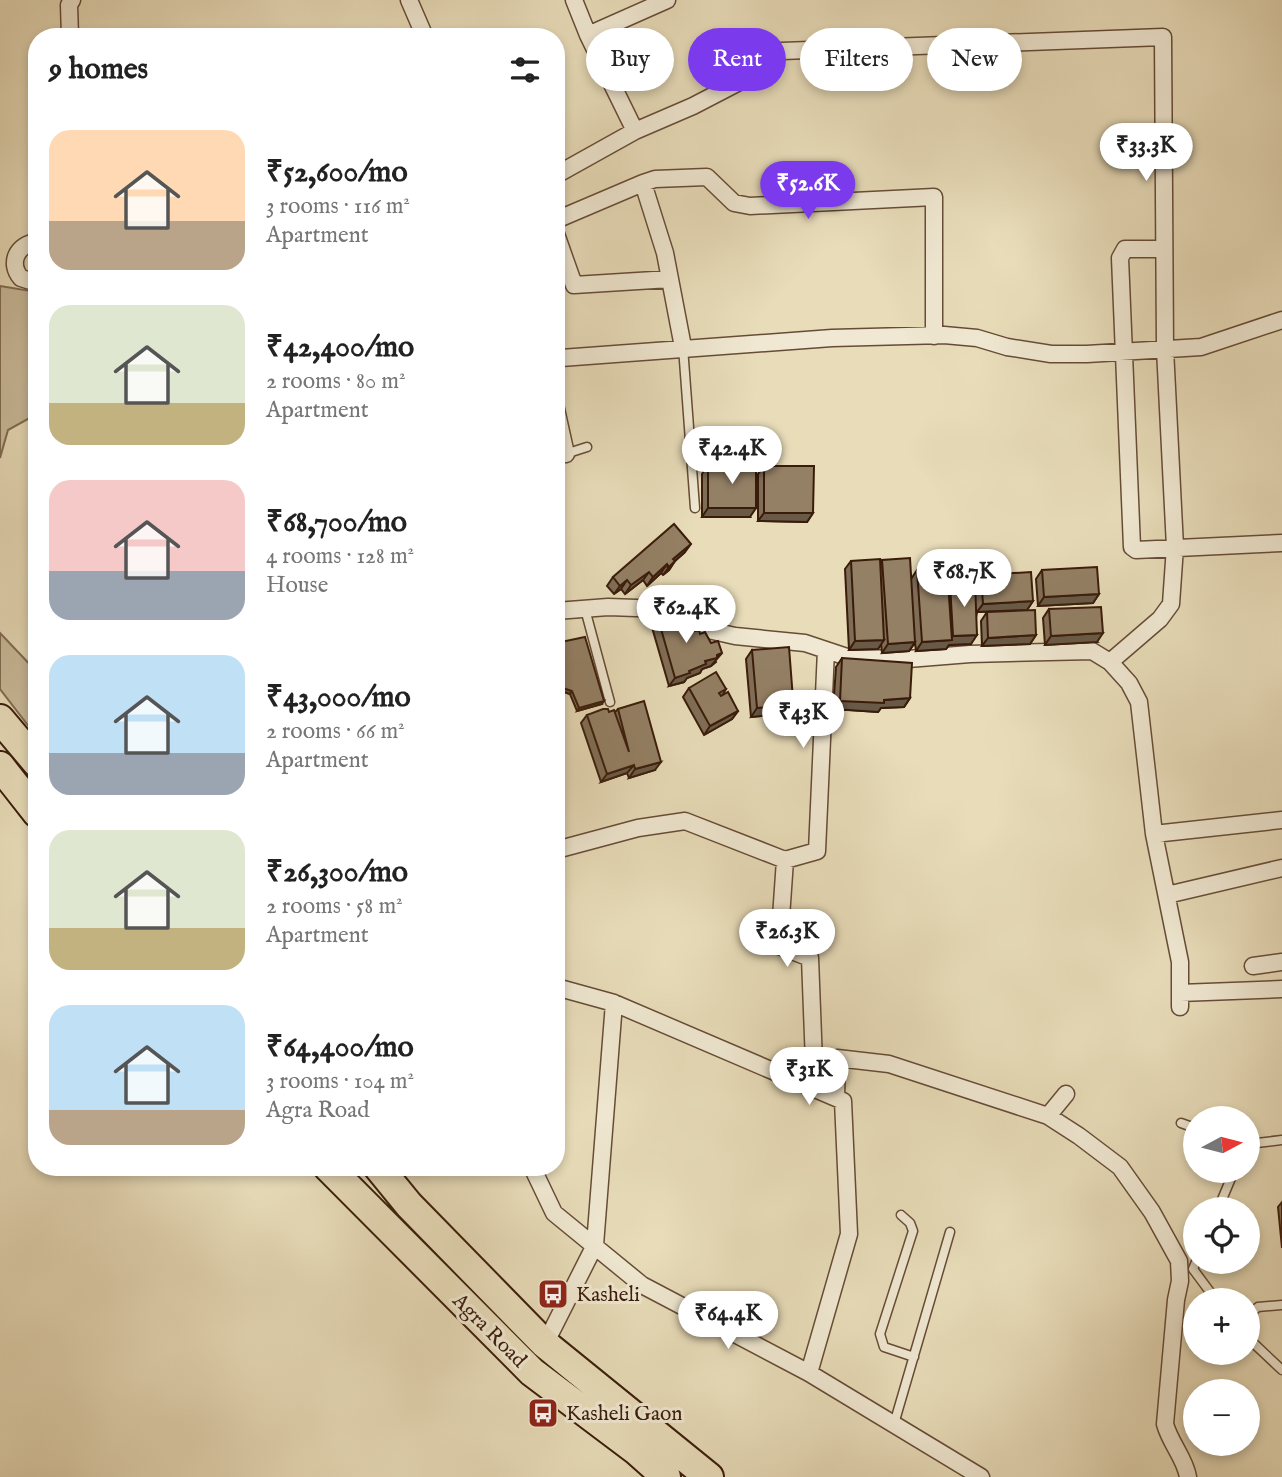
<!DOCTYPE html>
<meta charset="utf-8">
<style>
body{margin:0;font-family:"IM FELL English",serif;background:#f2f2f2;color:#222;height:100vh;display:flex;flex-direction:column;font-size:26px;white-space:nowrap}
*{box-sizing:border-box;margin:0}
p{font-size:23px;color:#767676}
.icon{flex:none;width:38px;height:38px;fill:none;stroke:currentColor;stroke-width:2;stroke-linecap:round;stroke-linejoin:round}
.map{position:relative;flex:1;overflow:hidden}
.sheet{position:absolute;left:28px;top:28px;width:537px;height:1148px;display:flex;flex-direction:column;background:#fff;border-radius:28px;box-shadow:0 4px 10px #0003}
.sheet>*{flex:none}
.banner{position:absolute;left:586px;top:28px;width:590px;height:63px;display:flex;gap:14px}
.needle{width:46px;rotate:83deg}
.controls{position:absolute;left:1183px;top:1106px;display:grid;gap:14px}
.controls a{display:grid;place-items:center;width:77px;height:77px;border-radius:50%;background:#fff;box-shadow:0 4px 10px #0003;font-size:35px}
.price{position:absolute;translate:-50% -60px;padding:0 16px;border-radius:24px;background:#fff;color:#222;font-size:23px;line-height:46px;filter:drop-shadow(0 2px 4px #0008)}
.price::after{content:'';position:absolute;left:50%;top:42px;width:21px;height:16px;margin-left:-10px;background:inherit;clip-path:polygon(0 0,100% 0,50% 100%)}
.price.active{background:#7c3aed;color:#fff}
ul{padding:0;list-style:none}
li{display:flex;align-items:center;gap:21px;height:175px;padding:0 21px}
li span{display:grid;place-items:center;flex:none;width:196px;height:140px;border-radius:21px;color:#555}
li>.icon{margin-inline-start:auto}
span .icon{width:84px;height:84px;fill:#fffc;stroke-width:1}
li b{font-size:30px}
h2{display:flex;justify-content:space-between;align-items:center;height:84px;padding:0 21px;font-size:30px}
.pill{padding:0 24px;border-radius:32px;background:#fff;box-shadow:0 4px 10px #0003;font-size:24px;line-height:63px}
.pill.active{background:#7c3aed;color:#fff}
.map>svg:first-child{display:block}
.green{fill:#cabb9b;stroke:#826c53;stroke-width:2}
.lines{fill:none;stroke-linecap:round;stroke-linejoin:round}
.service-casing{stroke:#664c36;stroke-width:11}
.minor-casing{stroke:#664c36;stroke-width:19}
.trunk-casing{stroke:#3a1c0b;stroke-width:32}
.service{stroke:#f0e8d2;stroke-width:8}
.minor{stroke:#f0e8d2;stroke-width:16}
.trunk{stroke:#e8dcb9;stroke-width:28}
.wall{fill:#7f6e57;stroke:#3a1c0b;stroke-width:2}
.shaded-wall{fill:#685a47;stroke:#3a1c0b;stroke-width:2}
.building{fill:#948065;stroke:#3a1c0b;stroke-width:2}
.labels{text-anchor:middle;stroke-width:6;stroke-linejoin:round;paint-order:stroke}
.poi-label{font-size:21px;fill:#3a1c0b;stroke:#f0e8d2;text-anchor:start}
.street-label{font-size:21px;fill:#3a1c0b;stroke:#f0e8d2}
</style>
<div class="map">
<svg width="1282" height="1477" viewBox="0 0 1282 1477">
<rect width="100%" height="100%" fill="#e8dcb9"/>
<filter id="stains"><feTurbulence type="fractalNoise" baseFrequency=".00286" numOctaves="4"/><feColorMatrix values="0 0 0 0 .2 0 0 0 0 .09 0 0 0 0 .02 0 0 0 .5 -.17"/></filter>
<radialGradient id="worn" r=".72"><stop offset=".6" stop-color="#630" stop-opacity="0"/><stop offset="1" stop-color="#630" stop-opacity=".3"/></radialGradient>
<path class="green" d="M0 286 37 292V414L8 430 0 458Z
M0 633 37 672V737L0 689Z"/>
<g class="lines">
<g class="service-casing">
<path id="service" d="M683 347 695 508
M556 457 587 447
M585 609 610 702
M1181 1123 1195 1128
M1248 1144 1282 1140
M1218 1209 1234 1171
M901 1215 910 1223 913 1231 880 1334 884 1347 914 1357
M1196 1262 1193 1269 1216 1300
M1248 1315 1258 1307 1282 1305
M1248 1338 1282 1370
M894 1424 950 1232"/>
</g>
<g class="minor-casing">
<path id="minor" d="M409 0 425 37
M574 0 588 35
M70 37 69 5 72 0
M635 131 588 35 667 0
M556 175 635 131 693 106 745 79 782 51 1163 37 1165 349 1175 547 1171 604 1160 619 1110 662
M556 220 643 183
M556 234 574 285 670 279
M37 242C17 244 8 263 21 278L37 283
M1164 249H1125L1120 258 1132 547 1136 550 1282 543
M683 347 665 253 643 183 655 179 707 177 734 203 750 206 934 197V336
M561 358 832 338 944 335 977 338 1007 347 1051 354H1087L1201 347 1282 320
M556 409 566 454
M556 611 608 607 665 609 704 629 735 636 805 643 850 658 908 659 970 654 1092 651 1110 662 1129 683 1139 702 1154 834 1180 962V1007
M1154 834 1282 820
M556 850 638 828 685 821 785 860 817 851 826 650
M785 860 779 946 810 958 815 1089
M1167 895 1282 868
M1253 966 1282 962
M556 987 614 1003 843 1101 849 1234 809 1373
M1180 993 1282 989
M836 1098 837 1058 889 1064 1048 1116 1079 1136 1120 1167 1152 1212 1179 1261 1180 1281 1176 1300 1165 1424C1170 1443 1185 1458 1188 1477
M1048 1116 1066 1094
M532 1167 554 1213 642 1285 809 1373 981 1477
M543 1348 595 1245 614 1003"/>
</g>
<g class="trunk-casing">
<path id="trunk" d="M0 719 37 763
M0 766 37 813
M328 1167 532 1372 637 1451 666 1477
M378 1167 409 1205 545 1344 709 1477"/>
</g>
<use href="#service" class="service"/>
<use href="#minor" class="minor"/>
<use href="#trunk" class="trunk"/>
</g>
<path class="wall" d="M708 465 750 517H702V474Z
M764 466 813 513 807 522 758 521V474Z
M685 552 675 561 669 570 663 575 661 573 647 586 643 580 625 594 621 589 614 594 607 586 613 577Z
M882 560 911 579 917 570 948 587 950 584 975 583 981 575 1033 601 1027 610 977 612 971 644 949 645 946 649 916 651 915 643 909 651 882 653 881 644 878 649 849 650 845 569 851 561 880 562Z
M1042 570 1099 594 1093 603 1038 606 1036 579Z
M1049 609 1097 642 1045 645 1043 618Z
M987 612 1036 635 1030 644 982 646 981 621Z
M657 615H667L674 621 686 626 700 634 716 662 711 666 702 669 700 673 687 678 684 682 669 686 651 624Z
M556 643 602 704 577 711 570 694 561 691 556 678Z
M752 650 787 707 779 708 774 715 751 717 746 659Z
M842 658 910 698 904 707 881 708 878 712 833 709 836 667Z
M689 688 726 689 722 696 738 711 732 719 704 735 683 697Z
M618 709 655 770 629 778 627 773 601 782 581 723 587 715 615 712Z
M1282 1202V1248L1278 1207Z"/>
<path class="shaded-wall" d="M708 508H756L750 517H702Z
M764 513H813L807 522 758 521Z
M691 544 685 552 667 568 673 559Z
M675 561 669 570 663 575 669 567Z
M667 564 661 573 647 586 653 577Z
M649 572 643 580 625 594 631 585Z
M627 580 621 589 614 594 620 586Z
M1099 594 1093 603 1038 606 1044 597Z
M1033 601 1027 610 977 612 983 604Z
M1103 633 1097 642 1045 645 1051 636Z
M977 635 971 644 949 645 946 649 916 651 922 642 950 640 953 636Z
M1036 635 1030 644 982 646 988 638Z
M884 640 878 649 849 650 855 641Z
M915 642 909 651 882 653 888 644Z
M722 653 711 666 702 669 700 673 687 678 684 682 669 686 675 678 689 671 717 655Z
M563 688 572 691 570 694 561 691Z
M910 698 904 707 881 708 878 712 833 709 840 701 884 700Z
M793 699 787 707 779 708 774 715 751 717 757 708 780 700Z
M604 701 602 704 577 711 579 708Z
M738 711 732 719 704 735 710 726Z
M661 762 655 770 629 778 635 769Z
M634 765 627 773 601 782 607 774Z"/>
<path class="building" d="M708 465H756V508H708Z
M764 466H814L813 513H764Z
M674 524 691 544 673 559 675 561 669 567 667 564 653 577 649 572 631 585 627 580 620 586 613 577Z
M910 558 915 642 888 644 882 560Z
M880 559 884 640 855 641 851 561Z
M1097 567 1099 594 1044 597 1042 570Z
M947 568 952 640 922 642 917 570Z
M1031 572 1033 601 983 604 981 575Z
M975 582 977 635 953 636 950 584Z
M1101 607 1103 633 1051 636 1049 609Z
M1035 610 1036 635 988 638 987 612Z
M666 613 667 615 673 614 674 621 682 619 686 626 691 624 695 631 699 630 700 634 705 632 711 643 718 641 722 653 717 655V658L705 661 706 664 689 671 690 673 675 678 657 615Z
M585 637 604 701 579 708 572 691 563 688 556 669V643Z
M789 647 793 699 780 700V706L757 708 752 650Z
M842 658 912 663 910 698 884 700V703L840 701Z
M716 672 726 689 719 693 721 696 728 692 738 711 710 726 689 688Z
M644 701 661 762 635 769 634 765 607 774 587 715 603 709H608L609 712 614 710 629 752 618 709Z"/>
<defs>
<g id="bus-square" transform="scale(1.575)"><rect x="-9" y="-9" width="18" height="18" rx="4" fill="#8f2418" stroke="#f0e8d2"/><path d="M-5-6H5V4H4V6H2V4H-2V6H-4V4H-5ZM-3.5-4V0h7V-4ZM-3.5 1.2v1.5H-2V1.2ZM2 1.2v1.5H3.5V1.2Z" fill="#fff"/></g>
</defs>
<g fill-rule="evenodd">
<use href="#bus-square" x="553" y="1294"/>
<use href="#bus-square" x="543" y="1413"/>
</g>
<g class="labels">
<g class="poi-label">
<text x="576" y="1301">Kasheli</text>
<text x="566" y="1420">Kasheli Gaon</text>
</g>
<g class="street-label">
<text transform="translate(490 1330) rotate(45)" y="7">Agra Road</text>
</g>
</g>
<rect width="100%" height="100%" filter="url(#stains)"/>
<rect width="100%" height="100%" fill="url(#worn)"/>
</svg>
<div class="controls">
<a><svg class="needle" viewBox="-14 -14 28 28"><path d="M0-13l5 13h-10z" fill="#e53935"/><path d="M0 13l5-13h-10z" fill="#767676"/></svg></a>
<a><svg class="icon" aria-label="locate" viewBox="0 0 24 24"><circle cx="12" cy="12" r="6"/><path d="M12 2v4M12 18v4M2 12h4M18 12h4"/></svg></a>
<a>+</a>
<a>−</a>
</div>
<b class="price" style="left:1146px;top:183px">₹33.3K</b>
<b class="price active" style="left:808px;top:221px">₹52.6K</b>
<b class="price" style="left:732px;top:486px">₹42.4K</b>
<b class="price" style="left:964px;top:609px">₹68.7K</b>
<b class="price" style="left:686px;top:645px">₹62.4K</b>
<b class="price" style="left:803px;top:750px">₹43K</b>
<b class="price" style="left:787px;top:969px">₹26.3K</b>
<b class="price" style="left:809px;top:1107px">₹31K</b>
<b class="price" style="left:728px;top:1351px">₹64.4K</b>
<div class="banner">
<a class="pill">Buy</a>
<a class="pill active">Rent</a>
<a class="pill">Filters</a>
<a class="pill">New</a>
</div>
<section class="sheet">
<h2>9 homes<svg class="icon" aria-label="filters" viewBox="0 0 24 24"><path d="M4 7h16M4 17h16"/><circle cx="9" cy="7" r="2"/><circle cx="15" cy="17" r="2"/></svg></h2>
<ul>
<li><span style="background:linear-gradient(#ffd9b3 65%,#b9a48a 0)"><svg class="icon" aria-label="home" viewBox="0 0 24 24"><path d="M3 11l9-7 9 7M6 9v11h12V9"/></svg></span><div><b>₹52,600/mo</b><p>3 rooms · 116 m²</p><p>Apartment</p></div></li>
<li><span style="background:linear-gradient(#dfe7d0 70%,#c2b280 0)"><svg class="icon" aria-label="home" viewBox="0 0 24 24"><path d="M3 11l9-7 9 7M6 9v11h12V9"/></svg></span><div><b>₹42,400/mo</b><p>2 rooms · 80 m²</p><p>Apartment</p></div></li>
<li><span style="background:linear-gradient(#f6c9c9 65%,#9aa5b1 0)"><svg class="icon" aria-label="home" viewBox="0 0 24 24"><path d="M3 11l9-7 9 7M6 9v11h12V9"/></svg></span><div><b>₹68,700/mo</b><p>4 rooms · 128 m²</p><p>House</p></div></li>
<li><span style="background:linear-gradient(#bfe0f5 70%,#9aa5b1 0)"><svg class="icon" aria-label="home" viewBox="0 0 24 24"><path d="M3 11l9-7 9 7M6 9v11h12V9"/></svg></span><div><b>₹43,000/mo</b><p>2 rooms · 66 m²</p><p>Apartment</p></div></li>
<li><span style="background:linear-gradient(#dfe7d0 70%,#c2b280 0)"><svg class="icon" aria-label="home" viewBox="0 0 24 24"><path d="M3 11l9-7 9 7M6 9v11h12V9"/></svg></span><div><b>₹26,300/mo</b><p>2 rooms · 58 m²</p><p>Apartment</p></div></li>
<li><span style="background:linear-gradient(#bfe0f5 75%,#b9a48a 0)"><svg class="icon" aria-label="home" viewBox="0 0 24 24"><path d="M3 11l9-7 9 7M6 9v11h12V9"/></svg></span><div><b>₹64,400/mo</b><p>3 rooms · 104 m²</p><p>Agra Road</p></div></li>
</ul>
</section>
</div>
